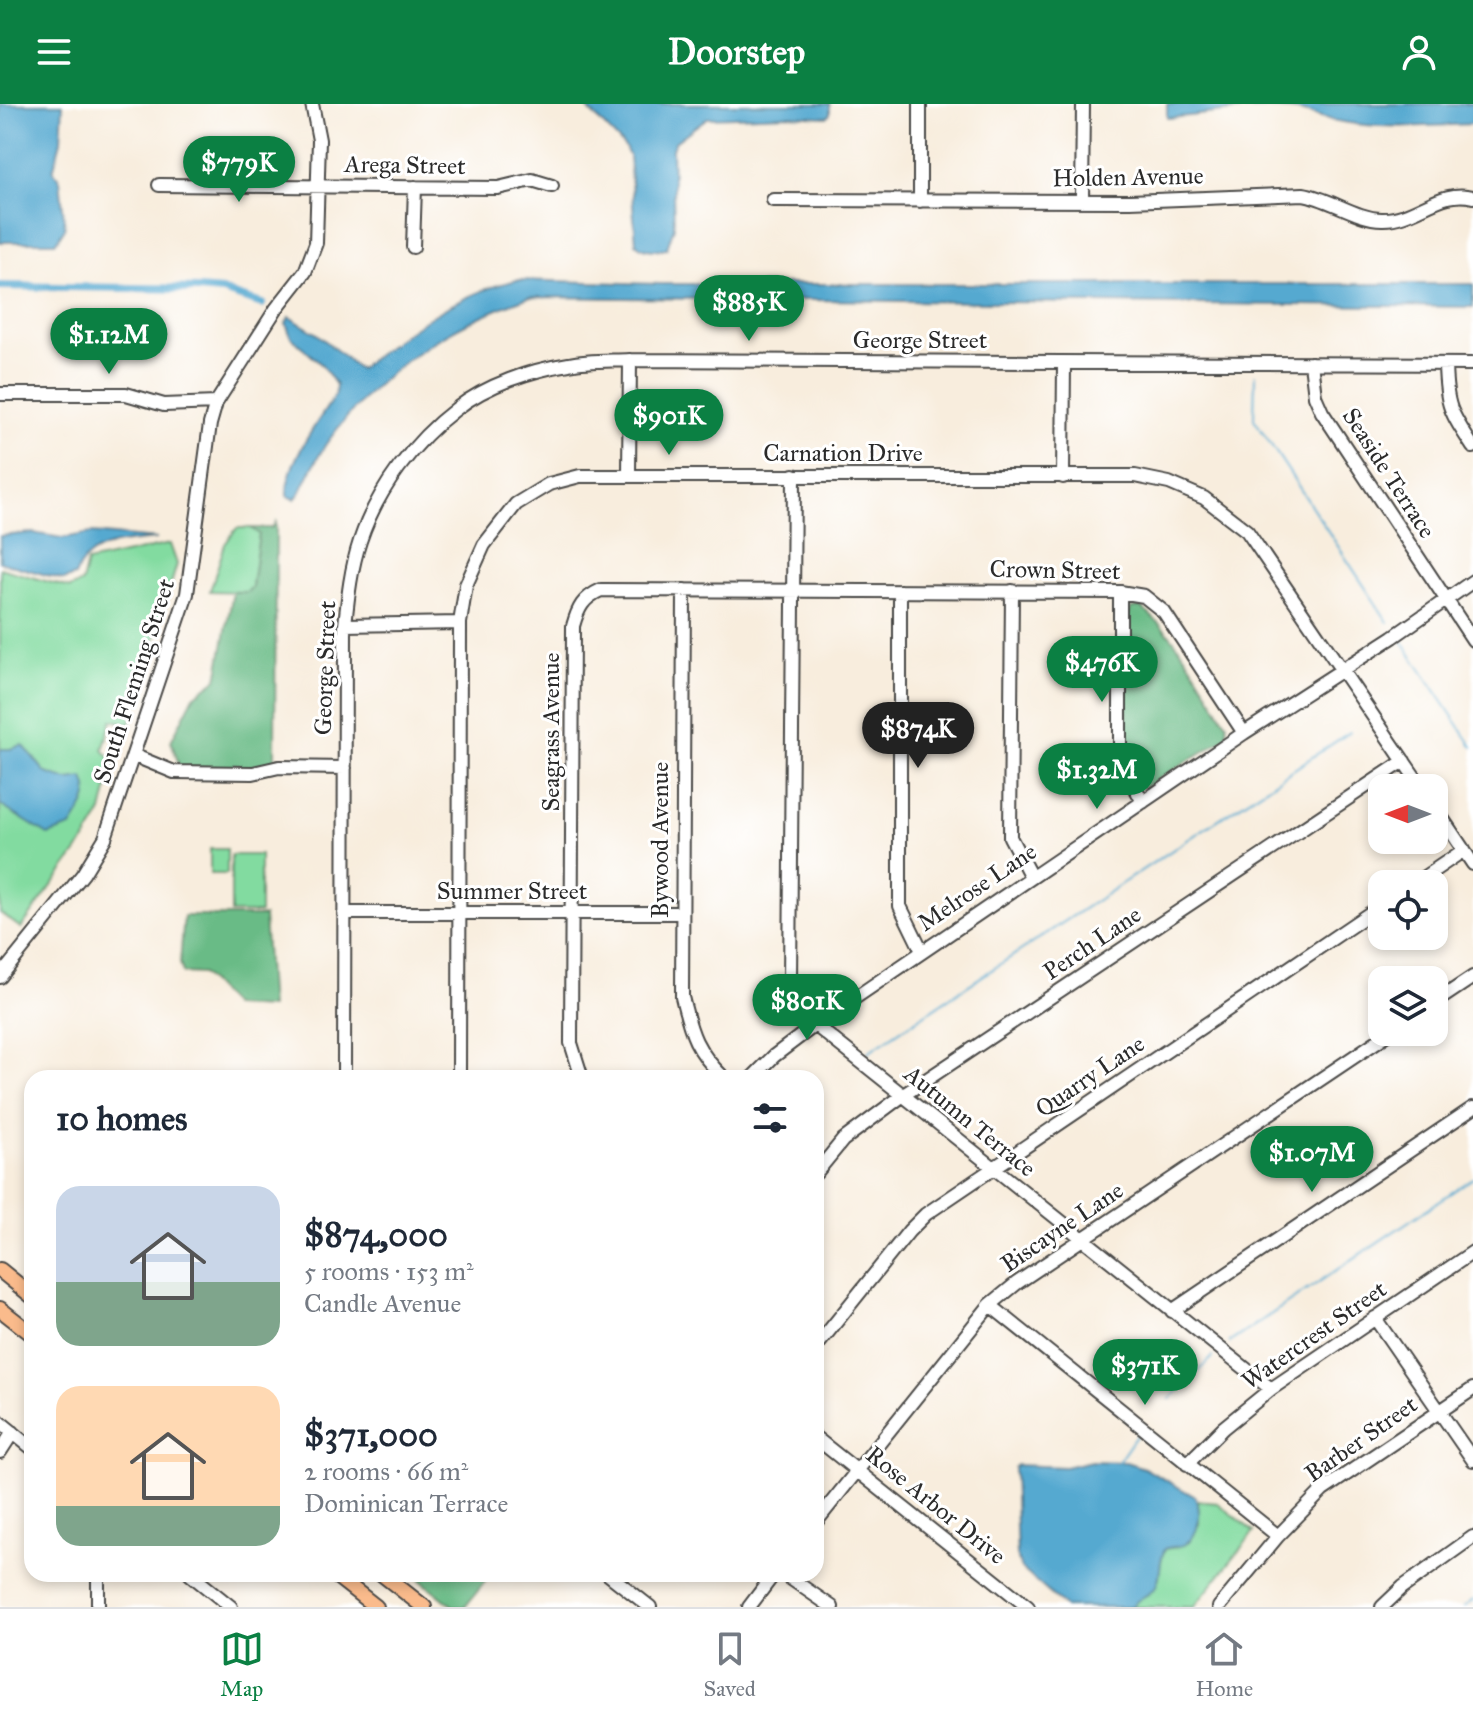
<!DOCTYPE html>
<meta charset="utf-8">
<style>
body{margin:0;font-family:"IM FELL Great Primer",serif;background:#f2f2f3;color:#1f2937;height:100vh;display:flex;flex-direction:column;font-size:30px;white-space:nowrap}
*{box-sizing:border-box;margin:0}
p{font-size:26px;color:#747a83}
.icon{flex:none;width:44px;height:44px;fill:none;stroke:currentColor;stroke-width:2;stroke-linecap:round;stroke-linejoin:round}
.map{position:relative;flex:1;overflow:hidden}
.panel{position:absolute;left:24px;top:966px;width:800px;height:512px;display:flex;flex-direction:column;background:#fff;border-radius:24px;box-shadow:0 4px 12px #0003}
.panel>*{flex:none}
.needle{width:52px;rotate:270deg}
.controls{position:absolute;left:1368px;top:670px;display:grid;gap:16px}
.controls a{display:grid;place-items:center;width:80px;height:80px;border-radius:16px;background:#fff;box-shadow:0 4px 12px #0003;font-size:40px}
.price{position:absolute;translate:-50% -68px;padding:0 18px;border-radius:28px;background:#0b8043;color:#fff;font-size:26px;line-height:52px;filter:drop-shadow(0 2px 4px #0008)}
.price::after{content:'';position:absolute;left:50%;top:48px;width:24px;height:18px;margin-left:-12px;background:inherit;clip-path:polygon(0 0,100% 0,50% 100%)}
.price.active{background:#222;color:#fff}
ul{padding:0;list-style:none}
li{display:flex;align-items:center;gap:24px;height:200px;padding:0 32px}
li span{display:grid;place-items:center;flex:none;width:224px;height:160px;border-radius:24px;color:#555}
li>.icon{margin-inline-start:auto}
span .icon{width:96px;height:96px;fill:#fffc;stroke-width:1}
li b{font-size:34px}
h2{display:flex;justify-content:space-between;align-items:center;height:96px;padding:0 32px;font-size:34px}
header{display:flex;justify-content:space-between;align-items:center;height:104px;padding:0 32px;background:#0b8043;color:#fff;font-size:36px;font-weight:700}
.tab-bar{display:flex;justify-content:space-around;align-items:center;height:112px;border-top:2px solid #e0e1e3;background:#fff;font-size:22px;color:#747a83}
.tab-bar a{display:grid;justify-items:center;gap:4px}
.tab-bar .active{color:#0b8043}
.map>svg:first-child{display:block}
.green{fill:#82dba0;stroke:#568366;stroke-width:2}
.forest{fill:#69bb86;stroke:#4a7358;stroke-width:2}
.water{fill:#54a9d0;stroke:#406a7e;stroke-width:2}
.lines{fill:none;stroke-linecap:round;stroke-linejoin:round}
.stream{stroke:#54a9d0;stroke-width:2}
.canal{stroke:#54a9d0;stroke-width:8}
.minor-casing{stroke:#4a4846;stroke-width:16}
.major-casing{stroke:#4a4846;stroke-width:18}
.minor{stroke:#fff;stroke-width:12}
.major{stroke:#fabb8c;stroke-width:14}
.labels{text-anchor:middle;stroke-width:6;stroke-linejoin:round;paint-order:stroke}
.street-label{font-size:24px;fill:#2b2b2b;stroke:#fff}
</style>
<header><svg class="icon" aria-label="menu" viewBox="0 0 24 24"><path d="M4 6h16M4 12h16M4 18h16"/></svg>Doorstep<svg class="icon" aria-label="person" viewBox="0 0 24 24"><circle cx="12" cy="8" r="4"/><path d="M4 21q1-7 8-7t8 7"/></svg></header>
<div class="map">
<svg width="1473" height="1503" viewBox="0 0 1473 1503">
<rect width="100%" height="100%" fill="#fff"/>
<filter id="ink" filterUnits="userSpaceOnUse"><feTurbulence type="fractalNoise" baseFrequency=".0125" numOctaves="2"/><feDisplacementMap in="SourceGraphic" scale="16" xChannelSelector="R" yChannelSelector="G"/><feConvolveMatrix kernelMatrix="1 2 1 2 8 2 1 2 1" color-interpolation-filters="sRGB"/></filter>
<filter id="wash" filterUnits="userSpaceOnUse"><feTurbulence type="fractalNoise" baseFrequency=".006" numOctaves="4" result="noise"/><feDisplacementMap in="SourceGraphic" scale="32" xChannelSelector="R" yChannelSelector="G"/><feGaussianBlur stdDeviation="1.8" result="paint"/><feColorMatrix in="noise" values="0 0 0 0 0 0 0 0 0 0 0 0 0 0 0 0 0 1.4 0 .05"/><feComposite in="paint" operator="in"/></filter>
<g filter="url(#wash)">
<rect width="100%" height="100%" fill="#f8eddd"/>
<path class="green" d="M237 424H251L259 430 252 483 247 488 210 487 225 440Z
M170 440 177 460 130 620 112 616 103 646 114 658 102 708 84 738 21 824 0 809V464L70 484 82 479 87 458Z
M210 745H227V770H210Z
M231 751H260V809H231Z
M1198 1397 1218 1399 1254 1428 1194 1503H1132C1138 1490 1153 1490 1158 1476 1161 1465 1159 1455 1165 1445L1177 1443 1199 1420Z"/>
<path class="forest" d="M276 418 275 660 242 664H180L171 637 194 592 217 575 233 488H247L252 483 259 430 251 424H272Z
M1140 503C1179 530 1202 581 1227 620V633L1142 685 1127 653 1126 519 1131 504Z
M184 812H264L270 904 232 902 202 870 183 869 180 859Z
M413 1470H491L465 1503H454Z"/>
<path class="water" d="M0 0H63L61 37 53 67 60 76 65 124 56 138H0Z
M583 0H830V10L827 13 788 11 707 14 675 38 672 45 674 123 667 144C655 146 645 148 636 139L629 52 625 43Z
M1167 0H1473V20C1428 22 1382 26 1337 17 1321 14 1306 7 1290 6 1248 2 1208 11 1167 14Z
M517 176 661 180H1473V203L529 193C444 223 379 266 326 340 316 355 308 373 300 389L295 395 287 392C285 360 318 318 335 291L336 281 322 261 291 233 286 219 289 213 316 229 359 265C405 228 458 189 517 176Z
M33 429 62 434 92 429 157 435C125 438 88 438 75 472L64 476 0 458V432Z
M23 641 46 669 68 676 83 674C95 691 80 708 71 723L48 731 0 701V645H10Z
M1091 1357 1126 1358 1144 1364 1194 1392C1203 1406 1200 1431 1185 1440 1178 1444 1171 1442 1165 1445 1158 1457 1162 1471 1156 1482 1150 1493 1138 1492 1132 1503H1065L1022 1465 1017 1453 1014 1364 1017 1361 1065 1363Z"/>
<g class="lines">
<path class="stream" d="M1255 271 1254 315 1388 518
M1402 537 1473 643
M868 948 1350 628
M1230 1238 1473 1074
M1170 1295 1213 1253
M1118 1358 1138 1329
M1464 1503 1473 1496"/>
<path class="canal" d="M0 182 197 185 222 187 262 200"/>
</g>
</g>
<g filter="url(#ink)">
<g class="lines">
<g class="minor-casing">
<path id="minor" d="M159 81 498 84 532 76 552 82
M773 96 1130 97 1303 90C1329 94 1357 115 1382 115 1415 116 1440 84 1473 93
M920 97V0
M1082 97 1083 0
M413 143 415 83
M1311 259 1315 292 1322 308 1473 536
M1445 260C1446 302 1450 308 1473 343
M0 290H126L164 301 216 299
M629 371 630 256
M794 371 790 879 815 921 1271 1285
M1063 373 1064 259
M684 486 682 893C691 930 696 947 724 974
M900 487V802L922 847
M1012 487 1010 733 1031 773
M1120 488V647L1126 667 1143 698
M345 521 460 519
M135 652 174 668 253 669 279 663 345 664
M1434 702 1473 760
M1414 780 1464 746
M344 809H681
M0 873 83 770 105 734 187 490 210 320 216 299 276 205 305 168 316 139 319 36 312 0
M1434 899 1473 873
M344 974 345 521C348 492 351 464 360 437 377 386 414 337 456 305 486 281 531 266 569 260 588 256 610 257 630 256L1473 260
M459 974 460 519 466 481 484 441 516 400 549 380 580 372H1135L1169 379 1204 394 1247 427 1422 684
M582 974 571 939 573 522C578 504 583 494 601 486L1120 488 1144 492 1164 508 1244 629
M752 974 774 952 815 921 1244 629 1393 533 1473 477
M816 1069 843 1036 902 992 1404 657
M990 1201 1278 1432
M1172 1207 1473 1004
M1375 1214 1473 1356
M816 1243 909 1127 926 1110 1382 801
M0 1318 32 1344
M816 1334 1028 1503
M0 1348 13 1328
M1187 1360 1223 1324 1271 1285 1473 1148
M816 1418 990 1201 1017 1179 1391 928
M190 1470 231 1503
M608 1470 650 1503
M784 1470 832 1503
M98 1503V1470
M749 1503 774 1470
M1219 1503 1278 1432 1323 1386 1473 1285
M1382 1503 1403 1483 1473 1433"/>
</g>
<g class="major-casing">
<path id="major" d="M0 1166 32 1192
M0 1205 32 1230
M334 1470 376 1503
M382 1470 424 1503"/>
</g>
<use href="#minor" class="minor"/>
<use href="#major" class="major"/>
</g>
</g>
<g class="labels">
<g class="street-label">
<text transform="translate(405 61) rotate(1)" y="8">Arega Street</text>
<text transform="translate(1128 73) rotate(-1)" y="8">Holden Avenue</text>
<text x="920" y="244">George Street</text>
<text x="843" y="357">Carnation Drive</text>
<text transform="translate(1389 369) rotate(57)" y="8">Seaside Terrace</text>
<text transform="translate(1055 466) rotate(1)" y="8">Crown Street</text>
<text transform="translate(325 564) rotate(-88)" y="8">George Street</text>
<text transform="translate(134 577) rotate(-72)" y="8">South Fleming Street</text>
<text transform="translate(551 628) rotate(-90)" y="8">Seagrass Avenue</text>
<text transform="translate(660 736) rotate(-90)" y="8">Bywood Avenue</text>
<text transform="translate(977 783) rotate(-34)" y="8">Melrose Lane</text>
<text x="512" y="795">Summer Street</text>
<text transform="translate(1092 839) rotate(-34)" y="8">Perch Lane</text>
<text transform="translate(1090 972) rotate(-34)" y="8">Quarry Lane</text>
<text transform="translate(970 1017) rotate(39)" y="8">Autumn Terrace</text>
<text transform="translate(1062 1123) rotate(-34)" y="8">Biscayne Lane</text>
<text transform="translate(1314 1231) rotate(-35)" y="8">Watercrest Street</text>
<text transform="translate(1361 1335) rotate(-35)" y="8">Barber Street</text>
<text transform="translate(936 1401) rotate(39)" y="8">Rose Arbor Drive</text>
</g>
</g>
</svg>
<div class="controls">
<a><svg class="needle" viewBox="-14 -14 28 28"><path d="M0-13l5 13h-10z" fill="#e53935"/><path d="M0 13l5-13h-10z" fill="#747a83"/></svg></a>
<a><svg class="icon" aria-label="locate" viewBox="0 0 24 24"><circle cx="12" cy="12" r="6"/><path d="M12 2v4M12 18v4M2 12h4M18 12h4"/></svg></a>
<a><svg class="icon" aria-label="layers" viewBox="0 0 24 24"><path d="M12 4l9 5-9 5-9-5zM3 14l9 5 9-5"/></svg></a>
</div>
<b class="price" style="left:239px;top:100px">$779K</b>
<b class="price" style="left:749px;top:239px">$885K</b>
<b class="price" style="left:109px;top:272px">$1.12M</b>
<b class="price" style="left:669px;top:353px">$901K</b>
<b class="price" style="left:1102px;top:600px">$476K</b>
<b class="price active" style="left:918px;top:666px">$874K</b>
<b class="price" style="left:1097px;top:707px">$1.32M</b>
<b class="price" style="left:807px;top:938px">$801K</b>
<b class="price" style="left:1312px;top:1090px">$1.07M</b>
<b class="price" style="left:1145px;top:1303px">$371K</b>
<section class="panel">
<h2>10 homes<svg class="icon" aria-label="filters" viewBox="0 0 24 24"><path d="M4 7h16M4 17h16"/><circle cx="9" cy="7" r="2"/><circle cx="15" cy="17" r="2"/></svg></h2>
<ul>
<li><span style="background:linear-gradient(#c9d6e8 60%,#7fa58c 0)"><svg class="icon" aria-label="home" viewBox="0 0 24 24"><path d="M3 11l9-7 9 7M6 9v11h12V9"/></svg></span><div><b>$874,000</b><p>5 rooms · 153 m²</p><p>Candle Avenue</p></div></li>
<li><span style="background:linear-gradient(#ffd9b3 75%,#7fa58c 0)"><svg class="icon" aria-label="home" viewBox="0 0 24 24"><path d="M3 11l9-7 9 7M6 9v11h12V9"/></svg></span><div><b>$371,000</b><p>2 rooms · 66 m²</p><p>Dominican Terrace</p></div></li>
</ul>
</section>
</div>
<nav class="tab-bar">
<a class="active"><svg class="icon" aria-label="map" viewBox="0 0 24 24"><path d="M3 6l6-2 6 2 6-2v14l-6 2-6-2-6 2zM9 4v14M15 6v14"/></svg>Map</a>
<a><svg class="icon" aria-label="saved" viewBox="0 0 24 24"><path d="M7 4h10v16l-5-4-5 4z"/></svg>Saved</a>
<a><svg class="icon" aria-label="home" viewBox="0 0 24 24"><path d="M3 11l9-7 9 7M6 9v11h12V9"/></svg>Home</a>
</nav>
